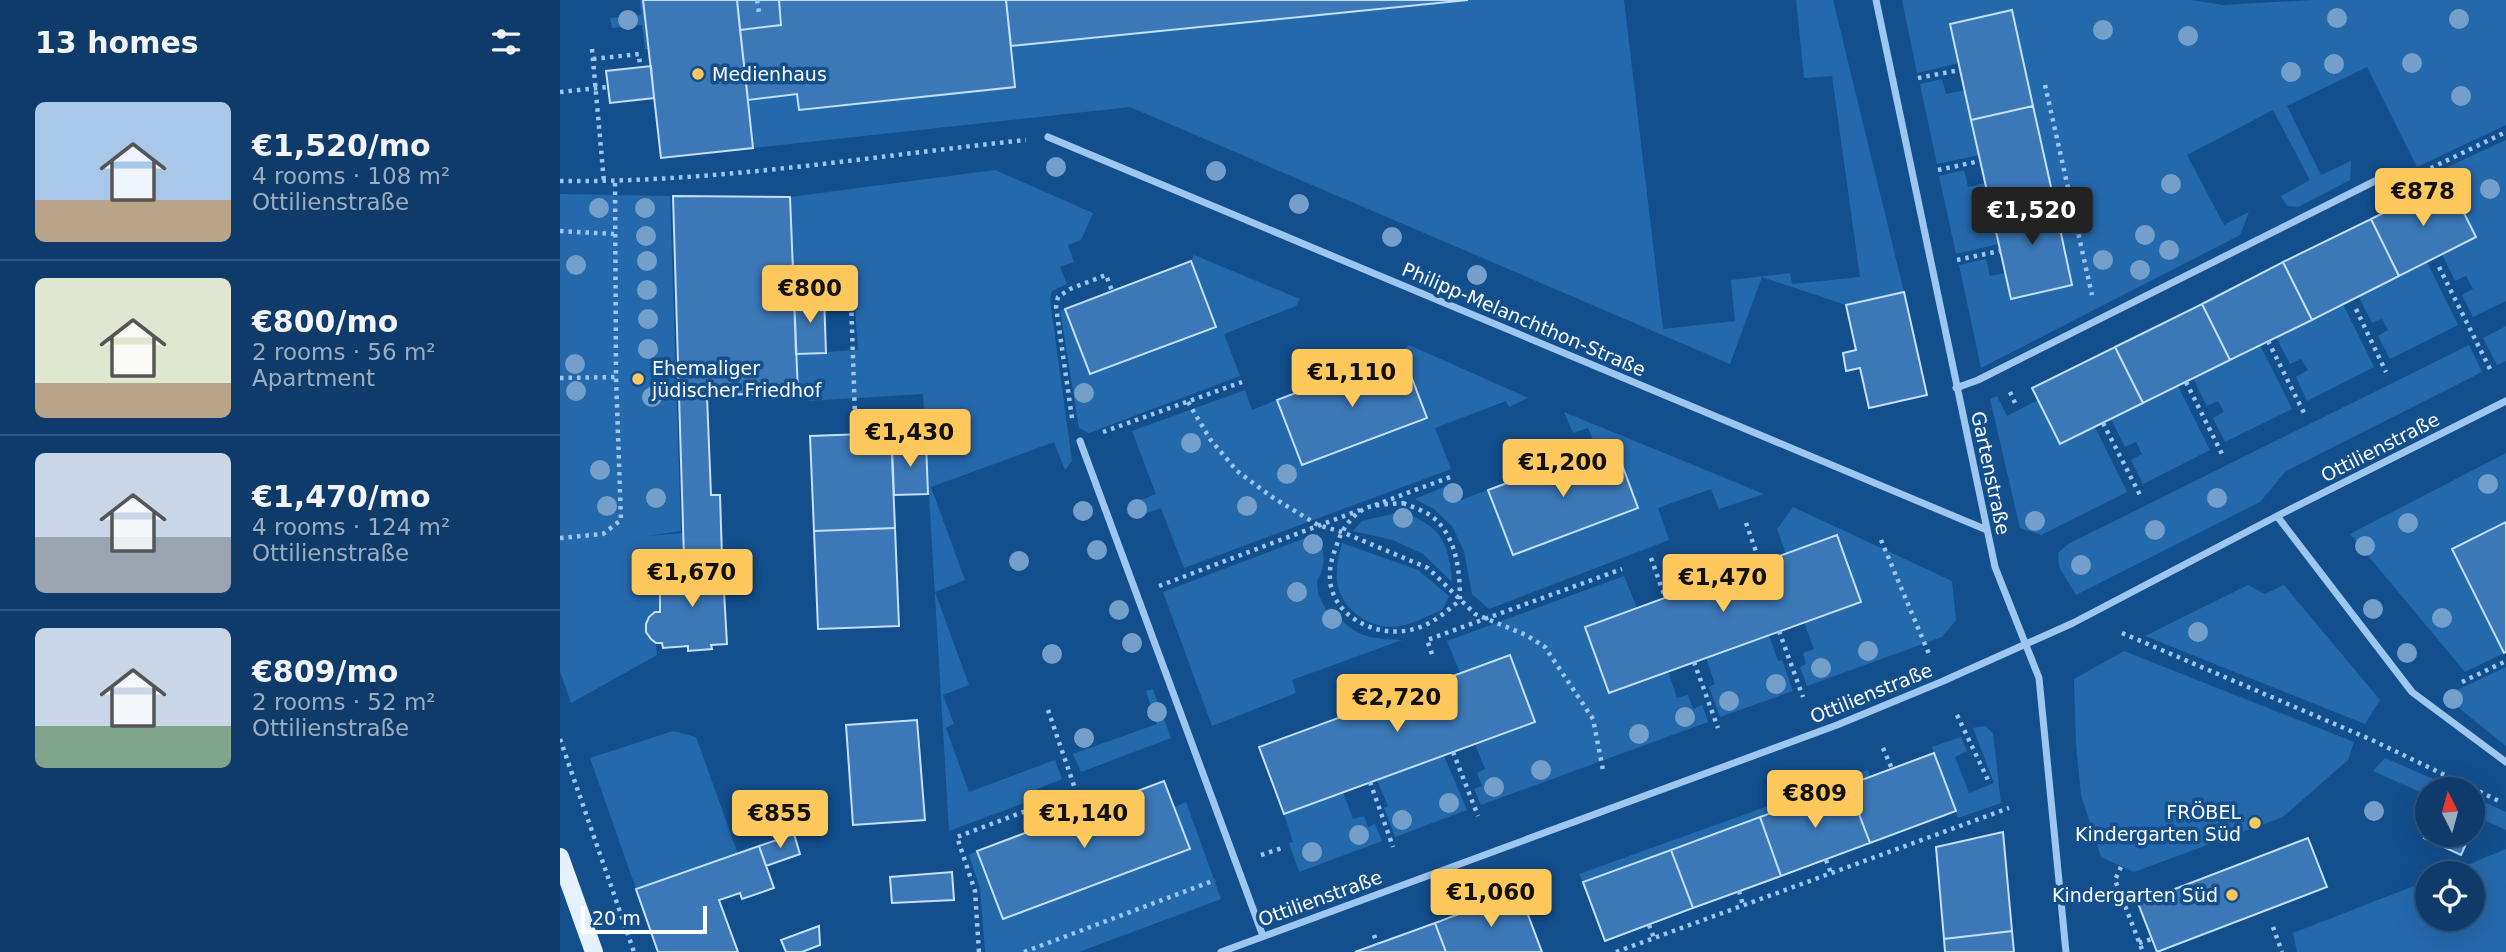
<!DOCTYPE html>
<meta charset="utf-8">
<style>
body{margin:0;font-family:"DejaVu Sans",sans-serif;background:#1c4672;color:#f1f3f6;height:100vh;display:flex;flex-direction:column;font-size:26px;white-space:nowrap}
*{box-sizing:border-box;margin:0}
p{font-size:23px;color:#9badc1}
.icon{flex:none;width:38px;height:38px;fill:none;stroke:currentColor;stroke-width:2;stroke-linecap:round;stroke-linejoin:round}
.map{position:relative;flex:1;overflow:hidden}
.panel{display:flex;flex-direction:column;background:#0e3b6a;width:560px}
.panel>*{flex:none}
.needle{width:46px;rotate:354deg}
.buttons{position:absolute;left:1855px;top:777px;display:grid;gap:14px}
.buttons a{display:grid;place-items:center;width:70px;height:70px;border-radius:50%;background:#0e3b6a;box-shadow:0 7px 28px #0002,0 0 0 2px #2e557e;font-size:35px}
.scale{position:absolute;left:21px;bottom:18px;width:126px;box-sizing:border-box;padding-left:7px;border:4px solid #fff;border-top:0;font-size:19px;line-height:24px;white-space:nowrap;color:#fff;-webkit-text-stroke:5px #134f8d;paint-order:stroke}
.price{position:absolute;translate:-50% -60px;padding:0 16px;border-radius:7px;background:#ffc85c;color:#111;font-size:23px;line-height:46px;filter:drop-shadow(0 2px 4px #0008)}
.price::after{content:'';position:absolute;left:50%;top:42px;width:21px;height:16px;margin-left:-10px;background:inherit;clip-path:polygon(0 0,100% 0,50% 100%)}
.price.active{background:#222;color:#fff}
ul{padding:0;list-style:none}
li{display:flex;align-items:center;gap:21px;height:175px;padding:0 35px}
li+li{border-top:2px solid #2e557e}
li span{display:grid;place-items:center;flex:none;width:196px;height:140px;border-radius:10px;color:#555}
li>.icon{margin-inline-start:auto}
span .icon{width:84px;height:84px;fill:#fffc;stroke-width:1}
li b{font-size:30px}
h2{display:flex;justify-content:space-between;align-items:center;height:84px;padding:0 35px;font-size:30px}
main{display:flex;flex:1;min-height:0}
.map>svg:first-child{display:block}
.green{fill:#2569ad}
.building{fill:#3c78b7;stroke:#c3e0fc;stroke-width:2}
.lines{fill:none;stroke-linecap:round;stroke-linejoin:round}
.path{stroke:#9dc7f1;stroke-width:4.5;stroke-dasharray:3.5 5;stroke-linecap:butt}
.minor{stroke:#9dc7f1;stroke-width:7}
.primary{stroke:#e6f1ff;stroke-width:18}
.tree{fill:#749fca}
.poi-dot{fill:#ffc85c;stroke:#134f8d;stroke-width:2.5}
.labels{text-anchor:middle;stroke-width:7;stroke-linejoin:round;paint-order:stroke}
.poi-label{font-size:19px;fill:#fff;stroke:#134f8d;text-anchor:start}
.street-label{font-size:19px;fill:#fff;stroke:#134f8d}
</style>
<main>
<section class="panel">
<h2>13 homes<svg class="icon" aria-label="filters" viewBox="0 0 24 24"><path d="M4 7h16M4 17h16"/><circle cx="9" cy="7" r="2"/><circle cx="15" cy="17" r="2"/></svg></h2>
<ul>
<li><span style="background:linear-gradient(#a9c7e8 70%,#b9a48a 0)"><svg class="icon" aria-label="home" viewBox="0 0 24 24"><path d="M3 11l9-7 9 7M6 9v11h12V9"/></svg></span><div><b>€1,520/mo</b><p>4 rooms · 108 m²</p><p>Ottilienstraße</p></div></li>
<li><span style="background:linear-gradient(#dfe7d0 75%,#b9a48a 0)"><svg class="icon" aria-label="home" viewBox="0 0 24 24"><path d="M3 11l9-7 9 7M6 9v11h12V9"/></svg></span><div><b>€800/mo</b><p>2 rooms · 56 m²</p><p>Apartment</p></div></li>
<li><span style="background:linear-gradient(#c9d6e8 60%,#9aa5b1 0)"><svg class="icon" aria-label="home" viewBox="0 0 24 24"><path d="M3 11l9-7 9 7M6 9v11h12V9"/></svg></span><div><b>€1,470/mo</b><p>4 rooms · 124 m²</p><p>Ottilienstraße</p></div></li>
<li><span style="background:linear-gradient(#c9d6e8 70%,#7fa58c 0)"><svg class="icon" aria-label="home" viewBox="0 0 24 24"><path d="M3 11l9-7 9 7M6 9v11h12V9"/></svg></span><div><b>€809/mo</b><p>2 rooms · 52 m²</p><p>Ottilienstraße</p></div></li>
</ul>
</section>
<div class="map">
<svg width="1946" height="952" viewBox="0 0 1946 952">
<rect width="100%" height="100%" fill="#134f8d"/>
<path class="green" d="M80 0H83L89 49H85L82 25 52 28 50 18 81 15Z
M908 0H1064L1103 329 1175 321 1171 280 1230 273 1232 284 1300 277 1272 76 1244 78 1236 0H1273L1344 292 1286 305 1202 277 1170 364 570 107 193 148 188 100 237 94 239 110 455 87 451 46Z
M1342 0H1631L1663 5 1751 0H1946V125L1857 167 1807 67 1727 106 1761 175 1791 161 1790 180 1738 207 1727 206 1721 196 1750 180 1713 110 1627 155 1664 225 1689 212 1680 235 1421 368 1399 265 1426 259 1430 276 1445 273 1451 299 1512 285 1452 11 1399 63 1357 73Z
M1382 79 1386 94 1405 90 1419 155 1377 164 1360 84Z
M1946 140V301L1913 317 1902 295 1913 289 1906 276 1895 281 1882 254 1916 237 1883 169Z
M435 170 533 213 521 240 508 245 514 262 500 267 507 284 492 291 490 300 512 461 505 470 494 442 371 487 405 580 375 592 409 685 383 695 394 724 386 728 409 792 495 760 502 779 477 789 480 797 389 831 363 394 248 401V392L238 393 236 354 298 350 294 295 234 297 230 197Z
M1404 170 1408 187 1425 183 1439 244 1396 254 1379 176Z
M0 194 110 196 121 531 87 536 123 533 126 584 100 607V612C88 613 85 622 86 632L96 643 97 655 11 703 0 671Z
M634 255 740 299 736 306 664 334 680 376 529 433 519 428 500 310 505 309 530 374 656 327 631 261Z
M1867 262 1898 325 1830 359 1818 336 1828 330 1822 319 1812 323 1798 296Z
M1783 304 1814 367 1747 401 1736 377 1748 370 1741 359 1730 364 1716 337Z
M1946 326V361L1937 365 1923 338Z
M849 345 968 398 949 407 946 401 875 428 891 469 624 568 601 508 573 518 568 505 596 494 572 431 685 390 692 410 717 400 742 465 866 418 842 352Z
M1700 345 1732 409 1665 442 1653 418 1664 412 1658 401 1647 406 1633 378Z
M1909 345 1922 372 1726 471 1700 502 1516 595 1499 567 1498 553 1508 544Z
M1618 386 1650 450 1583 484 1571 460 1582 454 1576 442 1565 447 1551 419Z
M1437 396 1447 416 1478 400 1500 444 1535 427 1567 492 1481 535 1460 528 1430 399Z
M1004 412 1204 494 1159 509 1151 489 1098 508 1109 540 929 609 912 594 904 551 892 526 874 509 855 499 894 483 901 500 928 490 953 555 1078 508 1054 443 1037 449 1028 428 1013 433Z
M1946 453V522L1892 549 1944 653 1905 672 1790 534Z
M1233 507 1392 581 1396 620 1382 637 1247 686 1240 667 1246 664 1243 653 1254 649 1244 622 1301 601 1277 535 1226 554 1217 529Z
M840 512C880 524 889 542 892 582L863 554 833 540 793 531 802 521Z
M748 537C751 539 756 540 758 542 767 552 764 571 757 580L758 594 766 610 771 608C795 638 807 638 842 640L732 680 736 693 652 726 603 592Z
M782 543 858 570 889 596 882 610C869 615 855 623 841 626 812 631 781 611 777 581 776 568 779 555 782 543Z
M1064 576 1077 608 1025 627 1049 693 1108 671 1117 698 1128 695 1133 709 1142 705 1148 722 921 805 914 789 922 786 917 773 925 769 915 744 975 722 950 655 900 673 887 641Z
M1688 585 1705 594 1724 585 1820 700 1805 724 1585 636Z
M1209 635 1218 661 1222 660 1233 691 1160 717 1149 687 1155 684 1146 658Z
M1564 651 1794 742 1788 760 1723 817 1574 872 1541 857 1521 795 1516 744 1514 679Z
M1946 667V746L1884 696Z
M593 689 611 738 521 772 513 754 597 724 586 691Z
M1425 726 1433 733 1441 803 1398 818 1372 747 1401 737 1407 751 1395 757 1409 793 1434 783 1413 728Z
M113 731 136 737 178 854 76 889 30 758Z
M884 756 907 810 835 837 824 808 828 806 817 780Z
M1825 758 1896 789H1867V795L1813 771Z
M1308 770 1310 777 1023 882 1019 874Z
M783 792 793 819 804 816 808 827 815 824 822 841 739 872 729 843 733 842 724 814Z
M1913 797 1946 812V830L1913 815Z
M626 802 661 899 519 952H425L420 888 409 855 417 851 443 919 630 849 615 807Z
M1946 849V952H1737L1733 933 1867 881V919H1913V873H1888Z"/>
<path class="building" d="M83 0H177L193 148 101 158Z
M177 0H219L221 25 180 30Z
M219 0H446L455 87 239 110 237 94 188 100 180 30 221 25Z
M446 0H908L451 46Z
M1452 10 1473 106 1411 120 1390 24Z
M91 66 94 98 50 103 46 71Z
M1473 106 1493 196 1431 209 1411 120Z
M1888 181 1916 237 1839 276 1811 219Z
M113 196 230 197 238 393 119 396Z
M1493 196 1512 285 1451 299 1431 209Z
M1811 219 1839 276 1752 320 1723 262Z
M631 261 656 327 530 374 505 309Z
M1723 262 1752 320 1670 360 1642 304Z
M1344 292 1367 395 1309 408 1300 368 1286 371 1283 353 1296 350 1286 305Z
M264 295 266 353 236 354 234 297Z
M1642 304 1670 360 1583 403 1555 347Z
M1555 347 1583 403 1500 444 1472 388Z
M842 352 867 418 742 465 717 400Z
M119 396H147L151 495H160L162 557 124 558Z
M331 433 335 528 254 531 250 436Z
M366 443 368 494 334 495 332 445Z
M1054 443 1078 508 953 555 928 490Z
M1946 522V652L1944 653 1892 549Z
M335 528 339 626 258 629 254 531Z
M1277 535 1301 602 1049 693 1025 627Z
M162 557 167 644 151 645 152 649 128 651V646L103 648 102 643H96L91 639 86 632V624L89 617 95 612H100V586L126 584 124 558Z
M950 655 975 722 724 814 699 747Z
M357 720 365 820 293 825 286 725Z
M1374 753 1396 811 1310 843 1288 785Z
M604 781 630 849 443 919 417 851Z
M1288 785 1310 843 1221 876 1200 817Z
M1200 817 1221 876 1133 908 1111 850Z
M1867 831V835H1910L1901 855 1864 838Z
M1443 832 1452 931 1384 939 1376 847Z
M234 834 240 854 206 866 199 846Z
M1748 838 1767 887 1597 952 1578 903Z
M199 846 214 888 182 899 180 893 159 900 178 952H98L76 889Z
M1111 850 1133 908 1045 941 1023 882Z
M392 872 394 900 332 903 330 877Z
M959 891 982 952H886L875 923Z
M875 923 886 952H795L817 944Z
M259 926 260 945 242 952H226L221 940Z
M1452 931 1454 952H1385L1384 939Z"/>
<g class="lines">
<path class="path" d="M197 0 199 13
M32 49 44 182
M33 59 79 54 80 67
M1358 78 1400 70
M1485 85 1532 295
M0 92 48 87
M1378 170 1420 161
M0 181C156 183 311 156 466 140
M1840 183 1946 132
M0 231 54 234
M1397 260 1440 251
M1879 267 1930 369
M290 270 295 416
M1796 309 1826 372
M1708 341 1744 413
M754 354 765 382
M0 378 56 377
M1626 382 1662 454
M1450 392 1456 405
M628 402 650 439 677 471 712 497 758 525 782 532 868 568 915 614 966 635 985 647 1033 719 1043 770
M512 418 496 307 498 297 510 289 546 275 552 291
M1543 423 1580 495
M543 432 682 382
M968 446 979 471
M843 503C855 508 869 512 877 521 897 541 900 573 900 600 885 613 870 626 850 630 814 638 767 614 770 572 770 562 775 550 778 541 783 528 793 514 806 508 816 504 832 504 843 503Z
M815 505 893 476
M1186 523 1200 563
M0 538 43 534 61 520 56 377 55 182
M1321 540 1369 654
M1091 558 1105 597
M599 586 800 510
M1219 631 1243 697
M1562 633 1812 740 1941 802
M872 654 867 640 1062 569
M1134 662 1158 728
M1902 682 1946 661
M488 710 523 812
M1397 715 1429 782
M0 739 74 952
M1323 748 1332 769
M893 752 918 816
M810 782 833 847
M701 855 725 847
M1266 860 1271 873
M1876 866 1879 873
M1561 867 1555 880 1583 952
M1179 891 1183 905
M916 896 920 906
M1089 925 1094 938
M1713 927 1722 952
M814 935 817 944
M1579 943 1592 939
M419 952 415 891 397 837 516 792
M464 952 655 880
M1056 952 1449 808"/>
<path class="minor" d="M1316 0 1435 567 1479 678 1506 952
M488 137 1427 530
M1396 388 1418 380 1817 180
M520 441 703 936
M1717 516 1852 692 1946 762
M661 952 1277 725 1381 682 1513 623 1717 516 1946 401"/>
<path class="primary" d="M0 857 34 952"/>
</g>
<g class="tree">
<circle cx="1777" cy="18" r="10"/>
<circle cx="1899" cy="19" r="10"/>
<circle cx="68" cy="20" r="10"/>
<circle cx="1543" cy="30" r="10"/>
<circle cx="1628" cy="36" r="10"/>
<circle cx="1852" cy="63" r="10"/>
<circle cx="1774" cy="64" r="10"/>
<circle cx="1731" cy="72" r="10"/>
<circle cx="1901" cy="96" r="10"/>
<circle cx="496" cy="167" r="10"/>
<circle cx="656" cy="171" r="10"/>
<circle cx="1611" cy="184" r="10"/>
<circle cx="1930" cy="189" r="10"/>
<circle cx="739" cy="204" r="10"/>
<circle cx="39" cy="208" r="10"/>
<circle cx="85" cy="208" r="10"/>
<circle cx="1585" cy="235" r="10"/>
<circle cx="86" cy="236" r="10"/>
<circle cx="832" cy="237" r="10"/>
<circle cx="1609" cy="250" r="10"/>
<circle cx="1543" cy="260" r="10"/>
<circle cx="87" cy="261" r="10"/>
<circle cx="16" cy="265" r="10"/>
<circle cx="1580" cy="270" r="10"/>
<circle cx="917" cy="275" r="10"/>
<circle cx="87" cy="290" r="10"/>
<circle cx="88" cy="319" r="10"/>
<circle cx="88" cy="349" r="10"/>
<circle cx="15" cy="364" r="10"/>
<circle cx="16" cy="391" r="10"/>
<circle cx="524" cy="393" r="10"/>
<circle cx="92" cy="397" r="10"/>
<circle cx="631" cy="443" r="10"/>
<circle cx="40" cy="470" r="10"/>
<circle cx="727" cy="474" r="10"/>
<circle cx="1928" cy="484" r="10"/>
<circle cx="893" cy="493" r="10"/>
<circle cx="96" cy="498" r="10"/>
<circle cx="1657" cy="498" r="10"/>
<circle cx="47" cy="506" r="10"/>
<circle cx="687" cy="506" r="10"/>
<circle cx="577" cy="509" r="10"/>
<circle cx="523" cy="511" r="10"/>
<circle cx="843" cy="518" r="10"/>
<circle cx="1475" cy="521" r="10"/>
<circle cx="1848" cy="523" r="10"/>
<circle cx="1595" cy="530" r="10"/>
<circle cx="753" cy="544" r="10"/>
<circle cx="1805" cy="546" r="10"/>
<circle cx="537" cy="550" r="10"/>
<circle cx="459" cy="561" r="10"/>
<circle cx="1521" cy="565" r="10"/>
<circle cx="737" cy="592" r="10"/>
<circle cx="1813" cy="609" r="10"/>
<circle cx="559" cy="610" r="10"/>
<circle cx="1882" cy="618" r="10"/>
<circle cx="772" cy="619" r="10"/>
<circle cx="1638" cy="632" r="10"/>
<circle cx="572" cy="643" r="10"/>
<circle cx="1308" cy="651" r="10"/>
<circle cx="1847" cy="653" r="10"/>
<circle cx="492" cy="654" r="10"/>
<circle cx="1261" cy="668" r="10"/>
<circle cx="1216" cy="684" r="10"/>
<circle cx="1893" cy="699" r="10"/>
<circle cx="1169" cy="701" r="10"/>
<circle cx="597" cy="712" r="10"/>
<circle cx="1125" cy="717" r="10"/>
<circle cx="1079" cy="734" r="10"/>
<circle cx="524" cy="738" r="10"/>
<circle cx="981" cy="770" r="10"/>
<circle cx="934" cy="787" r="10"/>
<circle cx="889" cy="803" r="10"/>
<circle cx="1814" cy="811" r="10"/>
<circle cx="842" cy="820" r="10"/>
<circle cx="799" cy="835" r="10"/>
<circle cx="752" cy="852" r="10"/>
</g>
<g class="poi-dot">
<circle cx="138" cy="74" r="7"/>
<circle cx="78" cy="379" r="7"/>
<circle cx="1695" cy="823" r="7"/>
<circle cx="1672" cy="895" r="7"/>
</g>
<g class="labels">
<g class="poi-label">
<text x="152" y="81">Medienhaus</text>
<text x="92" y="375">Ehemaliger<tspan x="92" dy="22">jüdischer Friedhof</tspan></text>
<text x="1681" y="819" text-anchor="end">FRÖBEL<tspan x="1681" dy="22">Kindergarten Süd</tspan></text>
<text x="1658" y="902" text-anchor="end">Kindergarten Süd</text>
</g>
<g class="street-label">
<text transform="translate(964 319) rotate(23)" y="7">Philipp-Melanchthon-Straße</text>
<text transform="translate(1820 447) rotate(-27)" y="7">Ottilienstraße</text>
<text transform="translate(1431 473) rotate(78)" y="7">Gartenstraße</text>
<text transform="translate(1311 693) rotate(-22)" y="7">Ottilienstraße</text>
<text transform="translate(760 898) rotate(-20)" y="7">Ottilienstraße</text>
</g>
</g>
</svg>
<div class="buttons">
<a><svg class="needle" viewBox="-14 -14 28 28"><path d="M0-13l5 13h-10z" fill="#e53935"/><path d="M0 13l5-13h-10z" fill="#9badc1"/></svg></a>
<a><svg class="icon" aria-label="locate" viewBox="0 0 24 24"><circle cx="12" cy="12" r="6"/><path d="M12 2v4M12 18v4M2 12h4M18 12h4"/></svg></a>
</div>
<div class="scale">20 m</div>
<b class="price" style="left:1863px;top:228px">€878</b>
<b class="price active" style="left:1472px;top:247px">€1,520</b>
<b class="price" style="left:250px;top:325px">€800</b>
<b class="price" style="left:792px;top:409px">€1,110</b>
<b class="price" style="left:350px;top:469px">€1,430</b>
<b class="price" style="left:1003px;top:499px">€1,200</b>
<b class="price" style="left:132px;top:609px">€1,670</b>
<b class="price" style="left:1163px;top:614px">€1,470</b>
<b class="price" style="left:837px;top:734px">€2,720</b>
<b class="price" style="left:1255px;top:830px">€809</b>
<b class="price" style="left:220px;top:850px">€855</b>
<b class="price" style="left:524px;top:850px">€1,140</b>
<b class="price" style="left:931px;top:929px">€1,060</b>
</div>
</main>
